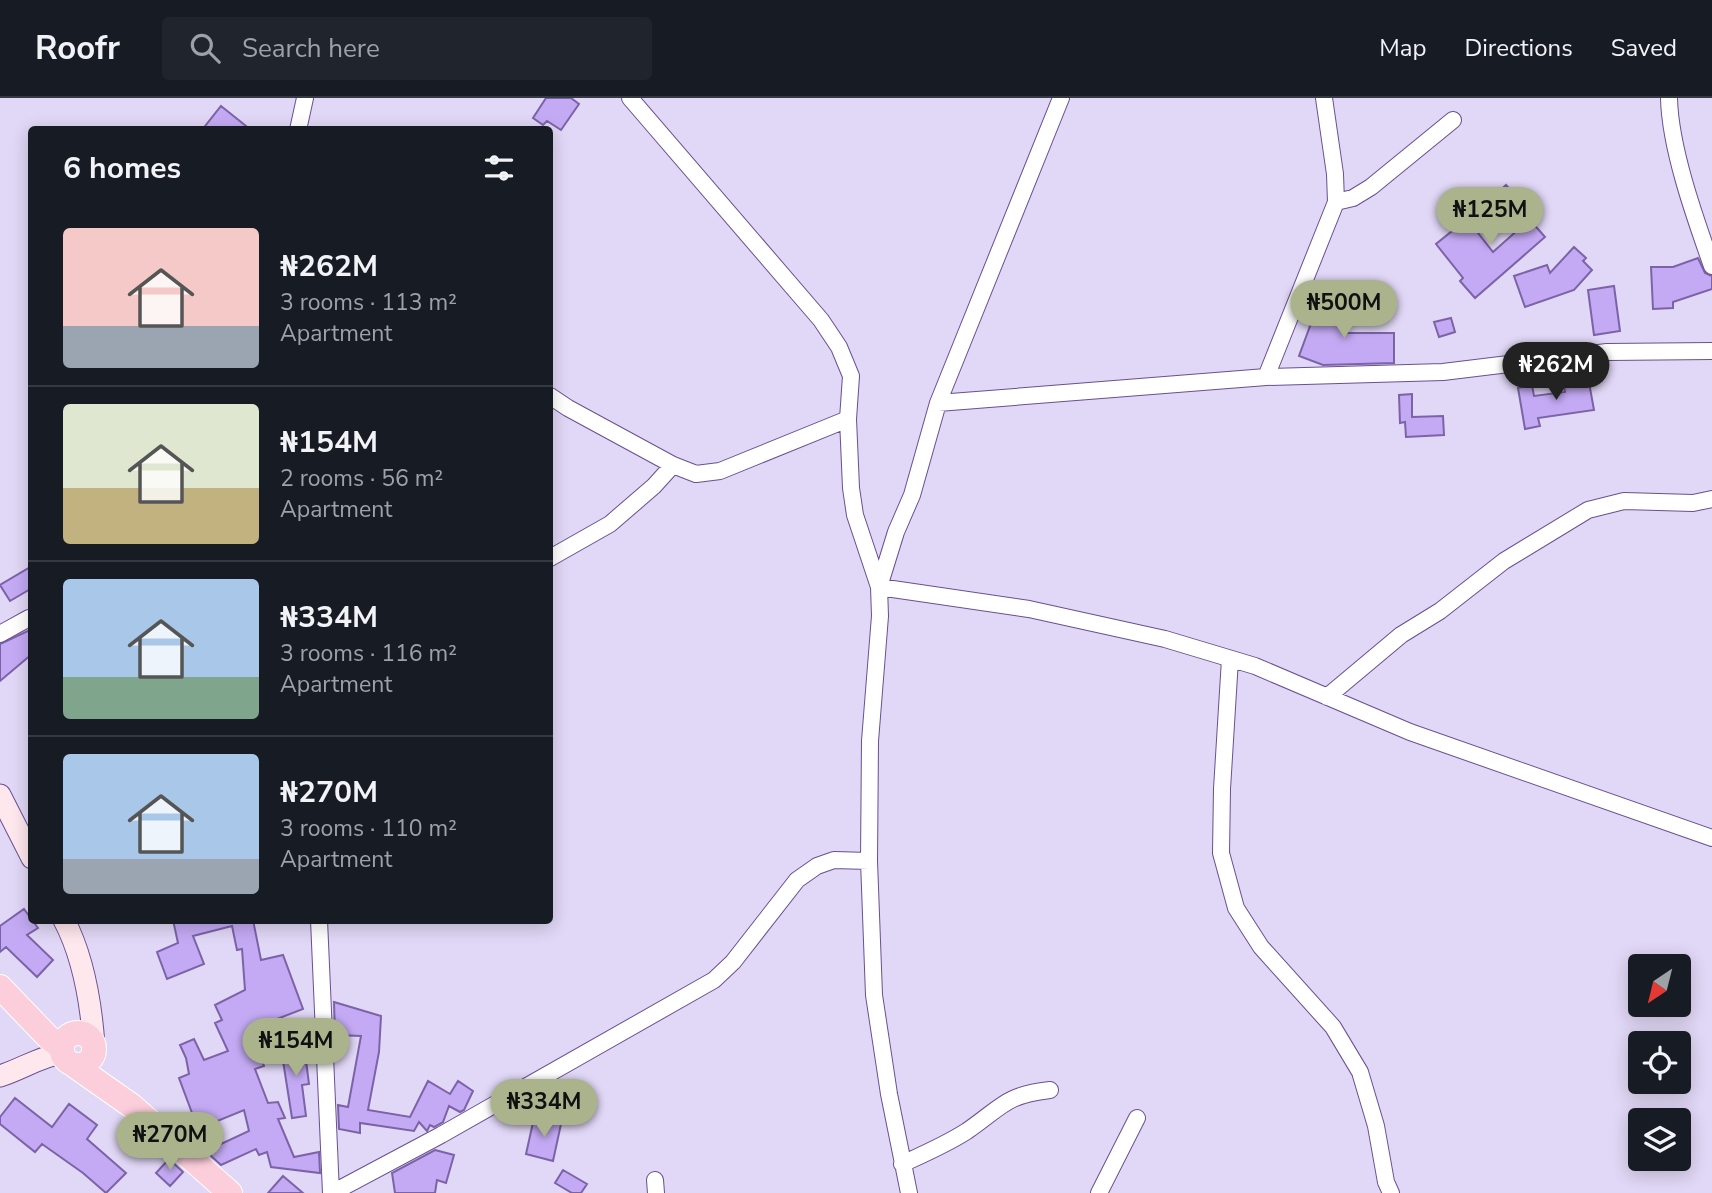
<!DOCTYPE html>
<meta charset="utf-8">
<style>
body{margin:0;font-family:"Nunito Sans",sans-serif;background:#20242c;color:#f1f3f6;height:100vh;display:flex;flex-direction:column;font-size:26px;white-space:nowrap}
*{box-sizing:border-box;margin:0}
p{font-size:23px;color:#9ea1a6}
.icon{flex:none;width:38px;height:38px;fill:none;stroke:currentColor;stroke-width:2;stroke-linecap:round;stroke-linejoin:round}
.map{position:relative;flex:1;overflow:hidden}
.sheet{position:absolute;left:28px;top:28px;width:525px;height:798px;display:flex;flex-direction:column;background:#171b24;border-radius:7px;box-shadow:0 4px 18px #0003}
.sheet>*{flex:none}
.needle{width:46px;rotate:215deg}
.buttons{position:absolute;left:1628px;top:856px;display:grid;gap:14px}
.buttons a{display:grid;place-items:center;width:63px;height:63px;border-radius:7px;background:#171b24;box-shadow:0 4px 18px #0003;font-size:35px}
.price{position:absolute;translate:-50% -60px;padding:0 16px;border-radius:24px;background:#aab38c;color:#111;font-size:23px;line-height:46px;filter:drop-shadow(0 2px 4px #0008)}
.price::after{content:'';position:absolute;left:50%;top:42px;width:21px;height:16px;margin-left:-10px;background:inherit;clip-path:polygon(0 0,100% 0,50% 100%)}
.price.active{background:#222;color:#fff}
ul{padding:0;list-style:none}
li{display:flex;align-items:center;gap:21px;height:175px;padding:0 35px}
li+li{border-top:2px solid #363941}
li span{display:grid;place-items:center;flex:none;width:196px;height:140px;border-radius:7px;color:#555}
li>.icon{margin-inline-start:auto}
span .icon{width:84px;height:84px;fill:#fffc;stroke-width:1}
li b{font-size:30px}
h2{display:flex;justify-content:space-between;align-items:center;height:84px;padding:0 35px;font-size:30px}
header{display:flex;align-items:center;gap:42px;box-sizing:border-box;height:98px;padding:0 35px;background:#171b24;border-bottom:2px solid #363941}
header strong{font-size:33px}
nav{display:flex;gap:38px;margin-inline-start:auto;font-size:24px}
.search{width:490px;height:63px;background:#20242c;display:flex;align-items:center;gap:18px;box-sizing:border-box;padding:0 24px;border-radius:7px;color:#9ea1a6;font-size:26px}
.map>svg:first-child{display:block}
.building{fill:#c4aaf4;stroke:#7c63a7;stroke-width:2}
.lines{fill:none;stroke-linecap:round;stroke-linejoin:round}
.minor-casing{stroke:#695092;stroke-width:18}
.secondary-casing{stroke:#695092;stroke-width:23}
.primary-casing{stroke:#fff;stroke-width:26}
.minor{stroke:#fff;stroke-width:16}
.secondary{stroke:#fee7ed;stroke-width:21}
.primary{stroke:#fccedc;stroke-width:24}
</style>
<header>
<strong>Roofr</strong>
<div class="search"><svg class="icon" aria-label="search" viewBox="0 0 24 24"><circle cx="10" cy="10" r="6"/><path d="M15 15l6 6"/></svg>Search here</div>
<nav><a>Map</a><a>Directions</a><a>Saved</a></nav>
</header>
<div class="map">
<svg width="1712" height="1095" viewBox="0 0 1712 1095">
<rect width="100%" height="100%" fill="#e1d7f6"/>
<path class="building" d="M546 0H571L579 6 561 32 547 23 543 27 533 20Z
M221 8 251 32H202Z
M1506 87 1527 110 1523 114 1545 139 1475 200 1460 183 1463 180 1436 146 1467 121 1493 154 1520 130 1493 99Z
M1574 149 1586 160 1583 163 1592 172 1574 192 1525 209 1514 178 1547 167 1550 175Z
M1698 160 1705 175 1712 178V191L1673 204V210L1653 211 1651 169H1673Z
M1614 188 1620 233 1594 237 1588 192Z
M1320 201 1353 214 1345 235H1394V265L1323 267 1299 258Z
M1451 220 1455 234 1439 239 1434 224Z
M1588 279 1594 312 1538 320 1540 328 1525 331 1518 290 1532 287 1534 298 1565 294 1563 283Z
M1412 296V319L1443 318 1444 337 1406 339 1405 324 1400 325 1399 297Z
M32 468V490L10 503 0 487Z
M32 531V556L0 583V546Z
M24 811 38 830 27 837 53 862 37 879 6 849 0 854V828Z
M173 822H253L261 862 283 857 303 911 264 926 270 942 256 948 264 968 255 971 268 1005 278 1004 285 1020 278 1021 294 1059 319 1054 320 1075 271 1069 267 1054 259 1057 256 1051 221 1067 211 1058 208 1052 249 1033 244 1012 198 1031 179 980 189 976 186 960 180 947 194 941 204 962 228 953 215 925 222 922 215 907 245 892 242 851 237 852 232 828 193 838 204 866 167 881 157 854 178 845Z
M334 904 381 918 379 954 368 1012 410 1019 428 983 450 996 458 983 473 993 464 1012 460 1014 449 1008 443 1024 434 1029 430 1027 427 1033 419 1024 414 1033 360 1025V1035L339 1031 338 1007 348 1009 361 938 335 937Z
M304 947 309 986 302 987 306 1018 292 1020 281 950Z
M15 1000 52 1029 69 1006 97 1027 87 1041 126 1075 106 1095 83 1075 42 1046 35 1054 0 1026V1019Z
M534 1020 561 1026 553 1063 526 1056Z
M435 1052 454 1057 446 1085 437 1082 435 1095H395L392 1075Z
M169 1061 183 1074 170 1088 156 1075Z
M563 1072 587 1086 581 1095H572L555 1085Z
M283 1078 303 1095H268Z"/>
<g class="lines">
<g class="minor-casing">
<path id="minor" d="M630 0 821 222 839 249 851 278 848 321 851 390 855 417 879 489 880 518 870 643 869 763 874 897 889 996 909 1095
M1061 0 938 305 912 397 896 434 879 489 1029 511 1165 541 1255 568 1410 634 1712 740
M1669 0C1670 50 1695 120 1712 168
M298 32 305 0
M1336 104 1353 100 1371 89 1453 22
M1266 279 1336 104 1335 76 1324 0
M550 298 568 310 673 367 696 376 720 373 848 321
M938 305 1266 279 1443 274 1607 254 1712 253
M550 460 610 426 654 388 673 367
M0 536 29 520
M1230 561 1222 691 1221 755 1236 810 1261 849 1333 929 1360 974 1376 1028 1386 1084 1391 1095
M1327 599 1401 537 1440 513 1504 463 1588 412 1624 403 1693 405 1712 401
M319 822 331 1095
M902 1066C924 1056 947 1046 967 1033 1002 1009 1005 997 1050 992
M655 1082 656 1095
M332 1095 441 1037 714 882 733 864 797 782 817 768 834 762 869 763
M1099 1095 1137 1020"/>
</g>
<g class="secondary-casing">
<path id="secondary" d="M0 697 32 760
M64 822C84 860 91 904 94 947
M0 978C22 971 39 959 62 955"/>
</g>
<g class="primary-casing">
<path id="primary" d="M0 889 48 939 62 950
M62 951a16 16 0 1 1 32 0a16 16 0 1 1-32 0Z
M75 968 132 1008 230 1095"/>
</g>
<use href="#minor" class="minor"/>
<use href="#secondary" class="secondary"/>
<use href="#primary" class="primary"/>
</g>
</svg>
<div class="buttons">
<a><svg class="needle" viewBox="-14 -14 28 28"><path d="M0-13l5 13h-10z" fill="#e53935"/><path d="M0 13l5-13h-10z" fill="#9ea1a6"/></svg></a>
<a><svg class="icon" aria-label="locate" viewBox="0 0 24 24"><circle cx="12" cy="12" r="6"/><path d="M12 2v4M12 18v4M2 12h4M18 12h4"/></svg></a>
<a><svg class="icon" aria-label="layers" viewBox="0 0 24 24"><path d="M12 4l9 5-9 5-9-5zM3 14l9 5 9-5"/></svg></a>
</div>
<b class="price" style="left:1490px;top:149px">₦125M</b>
<b class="price" style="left:1344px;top:242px">₦500M</b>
<b class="price active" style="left:1556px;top:304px">₦262M</b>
<b class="price" style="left:296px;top:980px">₦154M</b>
<b class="price" style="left:544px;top:1041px">₦334M</b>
<b class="price" style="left:170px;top:1074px">₦270M</b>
<section class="sheet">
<h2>6 homes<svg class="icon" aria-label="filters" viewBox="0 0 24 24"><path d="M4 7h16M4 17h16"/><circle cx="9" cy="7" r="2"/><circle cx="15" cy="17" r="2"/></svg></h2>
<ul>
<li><span style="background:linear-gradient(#f6c9c9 70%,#9aa5b1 0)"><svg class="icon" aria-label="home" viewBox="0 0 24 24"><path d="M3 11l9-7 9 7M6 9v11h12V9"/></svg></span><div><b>₦262M</b><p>3 rooms · 113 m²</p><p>Apartment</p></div></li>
<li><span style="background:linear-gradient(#dfe7d0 60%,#c2b280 0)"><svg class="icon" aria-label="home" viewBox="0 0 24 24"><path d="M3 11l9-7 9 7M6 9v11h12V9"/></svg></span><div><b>₦154M</b><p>2 rooms · 56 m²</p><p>Apartment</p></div></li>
<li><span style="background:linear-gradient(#a9c7e8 70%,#7fa58c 0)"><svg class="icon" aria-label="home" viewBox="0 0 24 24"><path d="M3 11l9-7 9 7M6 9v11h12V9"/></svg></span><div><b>₦334M</b><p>3 rooms · 116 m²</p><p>Apartment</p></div></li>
<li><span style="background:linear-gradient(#a9c7e8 75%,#9aa5b1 0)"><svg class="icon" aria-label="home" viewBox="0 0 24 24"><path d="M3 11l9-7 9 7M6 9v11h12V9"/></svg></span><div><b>₦270M</b><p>3 rooms · 110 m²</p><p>Apartment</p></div></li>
</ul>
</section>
</div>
